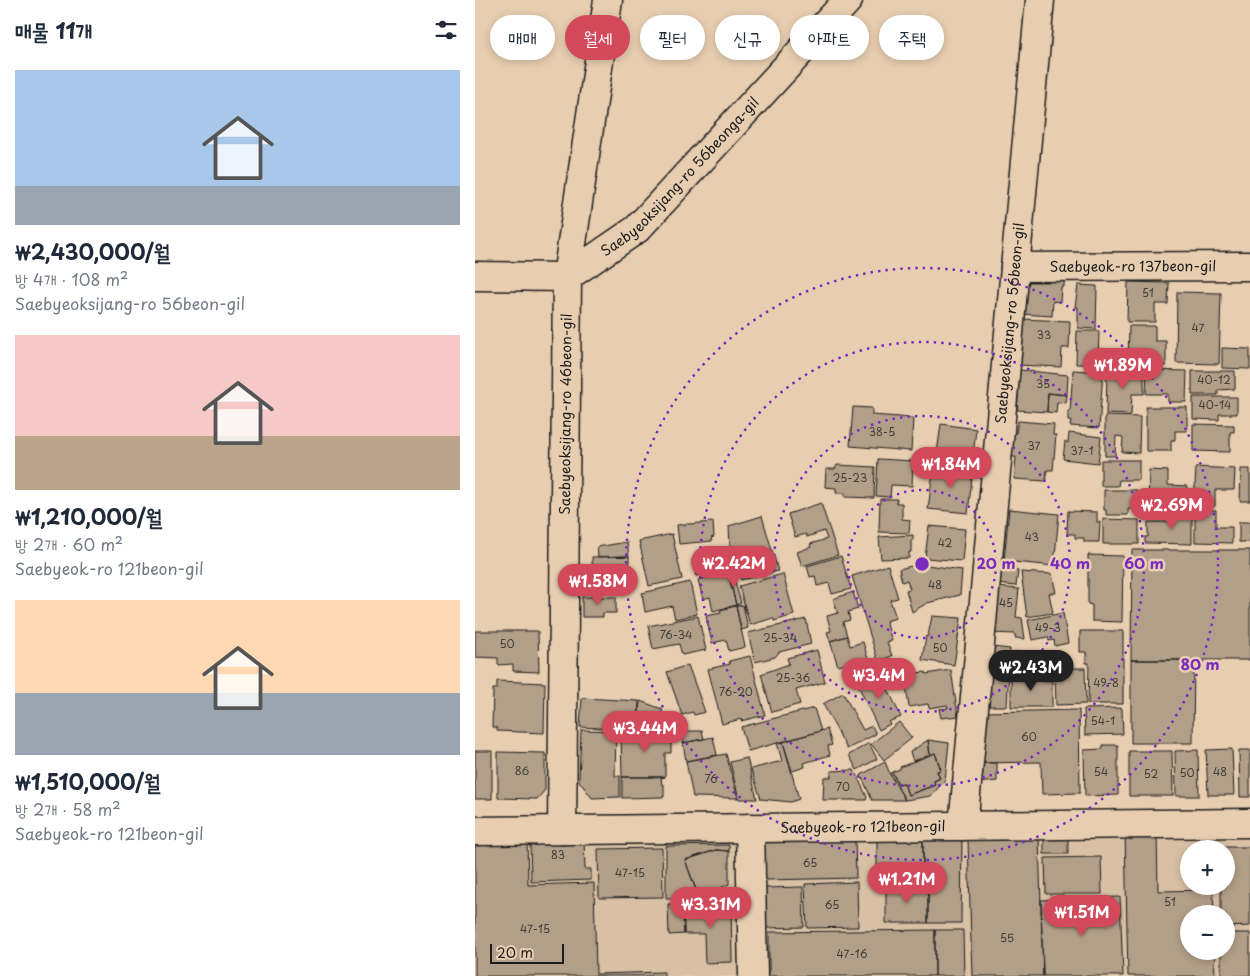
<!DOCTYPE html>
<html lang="ko">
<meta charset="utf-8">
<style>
body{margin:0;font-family:"Playpen Sans","Poor Story",sans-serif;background:#f2f2f3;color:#1f2937;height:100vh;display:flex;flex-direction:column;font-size:19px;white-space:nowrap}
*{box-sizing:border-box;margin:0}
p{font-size:16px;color:#747a83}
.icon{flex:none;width:28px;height:28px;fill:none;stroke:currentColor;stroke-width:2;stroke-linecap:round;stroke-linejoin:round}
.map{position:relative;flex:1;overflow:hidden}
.details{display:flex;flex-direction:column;background:#fff;width:475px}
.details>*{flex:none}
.guide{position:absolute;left:15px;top:15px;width:475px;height:45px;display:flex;gap:10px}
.controls{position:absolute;left:705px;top:840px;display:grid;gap:10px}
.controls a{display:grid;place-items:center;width:55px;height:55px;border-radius:50%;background:#fff;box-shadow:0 2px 8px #0003;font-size:25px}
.scale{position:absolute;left:15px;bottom:12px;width:74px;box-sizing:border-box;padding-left:5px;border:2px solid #1c1c1c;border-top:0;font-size:14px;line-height:18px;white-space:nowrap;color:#1c1c1c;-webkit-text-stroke:4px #e8ceb0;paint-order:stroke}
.price{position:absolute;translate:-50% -42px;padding:0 11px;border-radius:18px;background:#d1495b;color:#fff;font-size:16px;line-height:32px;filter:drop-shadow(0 1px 2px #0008)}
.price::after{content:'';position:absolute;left:50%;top:30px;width:15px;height:11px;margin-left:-8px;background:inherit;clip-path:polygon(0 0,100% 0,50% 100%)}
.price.on{background:#222;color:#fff}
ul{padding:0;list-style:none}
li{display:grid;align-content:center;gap:10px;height:265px;padding:0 15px}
li span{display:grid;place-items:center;height:155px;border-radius:0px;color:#555}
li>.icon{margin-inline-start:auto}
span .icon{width:90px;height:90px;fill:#fffc;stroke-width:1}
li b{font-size:21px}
h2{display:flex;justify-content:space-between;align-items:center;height:60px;padding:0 15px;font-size:21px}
.pill{padding:0 18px;border-radius:22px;background:#fff;box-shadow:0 2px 8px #0003;font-size:18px;line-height:45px}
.pill.on{background:#d1495b;color:#fff}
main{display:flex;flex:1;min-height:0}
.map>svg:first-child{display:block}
.built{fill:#d8c0a4;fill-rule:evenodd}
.building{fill:#b29f89;stroke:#1c1c1c}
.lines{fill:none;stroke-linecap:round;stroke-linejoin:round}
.minor-casing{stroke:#1c1c1c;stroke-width:31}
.minor{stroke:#e8ceb0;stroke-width:28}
.ring{fill:none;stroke:#7b2cbf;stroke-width:2.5;stroke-dasharray:2.5 5}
.labels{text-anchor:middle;stroke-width:5;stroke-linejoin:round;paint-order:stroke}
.number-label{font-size:11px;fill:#423d37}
.street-label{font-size:14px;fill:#1c1c1c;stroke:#e8ceb0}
.centre{fill:#7b2cbf;stroke:#e8ceb0;stroke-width:2.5}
.ring-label{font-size:15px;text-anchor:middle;font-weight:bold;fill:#7b2cbf;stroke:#e8ceb0;stroke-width:5;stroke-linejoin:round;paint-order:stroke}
</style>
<main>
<section class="details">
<h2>매물 11개<svg class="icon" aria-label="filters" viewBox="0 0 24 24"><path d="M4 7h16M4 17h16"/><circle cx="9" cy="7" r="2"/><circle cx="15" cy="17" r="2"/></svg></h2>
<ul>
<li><span style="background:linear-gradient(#a9c7e8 75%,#9aa5b1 0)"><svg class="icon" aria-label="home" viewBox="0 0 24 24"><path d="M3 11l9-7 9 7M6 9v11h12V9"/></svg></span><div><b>₩2,430,000/월</b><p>방 4개 · 108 m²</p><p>Saebyeoksijang-ro 56beon-gil</p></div></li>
<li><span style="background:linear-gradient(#f6c9c9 65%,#b9a48a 0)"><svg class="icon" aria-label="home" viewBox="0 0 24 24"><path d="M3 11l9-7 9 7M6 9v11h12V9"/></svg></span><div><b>₩1,210,000/월</b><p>방 2개 · 60 m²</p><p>Saebyeok-ro 121beon-gil</p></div></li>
<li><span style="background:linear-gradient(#ffd9b3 60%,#9aa5b1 0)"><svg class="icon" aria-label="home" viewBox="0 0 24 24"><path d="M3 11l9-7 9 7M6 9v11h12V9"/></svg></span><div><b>₩1,510,000/월</b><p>방 2개 · 58 m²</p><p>Saebyeok-ro 121beon-gil</p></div></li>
</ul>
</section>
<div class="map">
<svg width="775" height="976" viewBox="0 0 775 976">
<rect width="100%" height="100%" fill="#e8ceb0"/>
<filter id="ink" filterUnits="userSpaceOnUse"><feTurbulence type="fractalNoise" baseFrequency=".02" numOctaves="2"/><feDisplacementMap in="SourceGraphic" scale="10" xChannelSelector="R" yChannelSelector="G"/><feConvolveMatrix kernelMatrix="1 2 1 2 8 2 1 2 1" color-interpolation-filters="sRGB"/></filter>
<g filter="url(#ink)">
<path class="built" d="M775 839V976H0V845L197 841 296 843ZM714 849H751V886H714ZM714 914H751V951H714Z"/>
<path class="building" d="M560 279 589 281V287H586L585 302 578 301 577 316 546 314 548 284Z
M653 282 694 283 693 304H680V322H652Z
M603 285 622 286 621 329 603 328V307L600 308Z
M702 292 746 293 744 364 701 363Z
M544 319 595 321 594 348H587L586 367 542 365Z
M654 326H680V341H691V366L653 365Z
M602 331H624L623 364H601Z
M747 348 775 349V369L747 368Z
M632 369 669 370V394H657L656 415 631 414Z
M545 370 593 375 592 395 573 393 572 412 542 410Z
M598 370 628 372 624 428 595 426 596 421H593V411H595Z
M672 370 712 371 711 402H693V394H671Z
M717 371H760V389L743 390V395H717Z
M573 393 592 395 591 403 582 402 581 413 572 412Z
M718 397H762V414H744V420L718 419Z
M378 407 397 408V415L438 418 436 451 375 446Z
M671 407H712V431H700V440H696V451H671Z
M630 416 665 417 664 453 647 452 648 437 641 436 640 456H630Z
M543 421 579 424 578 435H581L578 470H572L571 481 539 479 541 457H536L539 433H541Z
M466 424 501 429 497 465 461 460Z
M718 424 759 425V432H755V452L718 451Z
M594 433 626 437 623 463 588 459 590 441 593 443Z
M403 459 438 461 437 486 416 485 415 497 401 496Z
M626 460H664V480H644L643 486H626Z
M459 464 498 469 493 513 453 509Z
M362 465 400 467 399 498 370 497V493H361V488L350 487 351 469H360Z
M721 467 760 469 759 490H740V506L719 505Z
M766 469H775V501H765Z
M674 470 693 471V485L712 486 711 496H714V507L673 506Z
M629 490H662V509H653V515H631V510H629Z
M405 499H422L421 503H427V519L435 520 434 533 404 532Z
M346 503 363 555 327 566 322 552 336 547 335 544 352 539 349 531 332 537 331 534 320 537 313 514Z
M534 509 584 514 579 566 529 561Z
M720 510H741V527H757V543L720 542Z
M593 511 622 512V522H625L624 542H609V538H600V534H592Z
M696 511H717V544L670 543V537H673V522H695Z
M287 516 303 571 266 580 255 547 254 526Z
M628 519 664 520V544H628Z
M238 522 239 537 236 538 237 541 204 544 202 525Z
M764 522H775V542H764Z
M454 526 490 529 487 561 450 558Z
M197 534 207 579 174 586 164 541Z
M438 535V540H436V552H434V558L406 559 404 537Z
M152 542 154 556 123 557 122 547Z
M657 550H775V660H656Z
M243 554 247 570 221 576 217 560Z
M613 555 648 556 647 622 617 621V605L613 604Z
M154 556 155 590 118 592 117 557Z
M366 556 376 589 357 594 354 583 342 586 340 576 335 577 332 566Z
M445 564 487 570 485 595 452 603 437 612 431 590 435 589 432 580 427 582 424 569Z
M413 565 423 598 415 600 421 618 411 621 417 641 412 642 417 656 403 661 377 576Z
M525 568 543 571 541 586 522 584Z
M257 571 266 603 261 605 253 572Z
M253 572 261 605 238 611 235 597 228 599 223 580Z
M546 572 577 574 581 593H574L578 613 552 617Z
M308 574 319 615 299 621 298 618 275 625 264 586Z
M215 582 222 614 200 619 197 606 170 612 167 593Z
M521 587 544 589 541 617 547 618 550 639 540 638V634L516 633Z
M378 592 383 609 373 612 375 620 368 622 372 636 355 641 352 632 356 631 352 616 363 613 358 599Z
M107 597H141V613H128V617H107Z
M268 605 273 628 266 630 261 606Z
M261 606 270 647 254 651 251 640 237 643 231 616 246 613 245 610Z
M588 613 593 643 580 646 579 640 574 641 573 637 557 640 553 620Z
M223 616 231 650 207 655 204 644 178 649 173 626Z
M457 616 486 618 479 665 447 660 451 636H453Z
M331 619 336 644 304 652 300 657 280 662 273 633Z
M0 631H63L64 672 38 671V664L23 665V658L0 657Z
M605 631H648V704H613L614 663H611V652H605Z
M372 636 375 646 388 642 395 666 377 672 374 663 363 666 355 641Z
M510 646 535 649 532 706H507Z
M342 650 350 682 321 690 325 704 297 712 286 674 314 664 312 658Z
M539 652H546L547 656 572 657 571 673 538 672Z
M275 656 290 715 266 721V719L247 724 233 669 255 664 254 661Z
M656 660H719L718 743H656Z
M213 665 230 712 219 715 218 712 207 715 192 672Z
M584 668H610L611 704 581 705 580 677H585Z
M476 670 483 716 466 718 464 709 473 708 472 705 454 708 453 704 434 707 429 674 450 672 451 674Z
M405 672 426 717 413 722 415 724 404 730 382 683Z
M539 676H561V680L577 681V707H536V679H539Z
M22 681 70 683 69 733 22 731V728L17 727 18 689H22Z
M368 693 388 730 397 726 401 734 372 749 348 704Z
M107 698 164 701 162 730 105 727Z
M165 701 187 709 188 716 184 727 165 722 167 715 164 714Z
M339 708 346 731 273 751 266 727Z
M647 708 648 734 610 735 609 709Z
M604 710 605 793 567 794 566 762 503 763 506 712Z
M424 722 437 738 409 760 396 744Z
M196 728V753H190V777H147L146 733H174V729Z
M352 729 357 745 353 746 355 755 329 763 330 767 317 771 308 742Z
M106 730 141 731 140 776H145V797L117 798 104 781Z
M207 731H227L229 739 208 743Z
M238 737 242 755 211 761 208 743Z
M453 740 455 755 438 761 435 752Z
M453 740 474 743 470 780 456 796 430 800 415 774 417 772 423 784 429 783 433 795 460 785 459 781 465 778 462 771 466 770 460 753 455 755Z
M308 742 324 799 316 802 286 799 276 769 307 761 302 743Z
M394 743 402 759 382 770 374 755Z
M628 745H643V795L610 796 609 750 628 749Z
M757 749 759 795H733L731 750Z
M723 750 724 796H701L700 751Z
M764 750H775V797H765Z
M0 751H17V799H0Z
M654 751H697L698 796H654Z
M23 752 70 753V790L62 799 23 798Z
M460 753 466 770 462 771 465 778 459 781 460 785 433 795 429 783 423 784 417 772 425 769V767Z
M251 754 263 798 218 797 211 761Z
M272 758 282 799H264L255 762Z
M410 762 415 774 430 800H397L386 775Z
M503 763H522V781L502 783Z
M379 770 392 797 391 800H348L349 777H356V771Z
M147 777H190L186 778 187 785H189V797L147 798Z
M682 833 683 891 738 890 739 914H714V951H739L740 976H653L650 834Z
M402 835H448V885H402Z
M448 835H487L486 923H453V885H448Z
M380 837 381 878 290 880 289 840Z
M569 837H593V854H569Z
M564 838 568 976H497L493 840Z
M109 840 110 869H116V880L56 882 55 841Z
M52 841 53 885 119 883 121 974 189 972V976H0V842Z
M254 845V851L241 850 210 860 224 898H191V846Z
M746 847H775V926L751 927V914H746V886H751V849H746Z
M187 848 188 897 124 898 123 849Z
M241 850 254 851V884L224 898 210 860Z
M626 857 627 894H571L570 858Z
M382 882 383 927 332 928 330 884Z
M411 885H453V923H411Z
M328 887 329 927 290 928 289 888Z
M645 897 648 976H568L566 900Z
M256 902 257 962 230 963 229 934H209L208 904Z
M193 904H208L209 934 194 935Z
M460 930H488L489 976H460Z
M460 930V976H294V932Z
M751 933H775V976H746V951H751Z"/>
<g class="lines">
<g class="minor-casing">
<g id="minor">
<path id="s1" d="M540 267 775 266"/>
<path id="s2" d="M0 276 92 277 162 229 373 0"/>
<path id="s3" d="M488 826 565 0"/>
<path d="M275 828 278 976"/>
<path id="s4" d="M87 830 92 277 133 0"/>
<path id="s5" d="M0 831 775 823"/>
</g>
</g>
<use href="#minor" class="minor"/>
</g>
</g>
<g class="ring">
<circle cx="447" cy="564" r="74"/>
<circle cx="447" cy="564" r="148"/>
<circle cx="447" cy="564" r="222"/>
<circle cx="447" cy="564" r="296"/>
</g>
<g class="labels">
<g class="number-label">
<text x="673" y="297">51</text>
<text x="723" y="332">47</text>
<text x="569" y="339">33</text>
<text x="739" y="384">40-12</text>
<text x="568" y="388">35</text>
<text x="740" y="409">40-14</text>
<text x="407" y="436">38-5</text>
<text x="559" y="450">37</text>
<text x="607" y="455">37-1</text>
<text x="375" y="482">25-23</text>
<text x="557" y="541">43</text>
<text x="470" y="547">42</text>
<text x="460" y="589">48</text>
<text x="531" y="607">45</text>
<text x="573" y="632">49-3</text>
<text x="201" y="639">76-34</text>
<text x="305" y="642">25-34</text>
<text x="32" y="648">50</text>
<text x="465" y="652">50</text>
<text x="318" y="682">25-36</text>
<text x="631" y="687">49-8</text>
<text x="261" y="696">76-20</text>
<text x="628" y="725">54-1</text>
<text x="554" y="741">60</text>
<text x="47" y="775">86</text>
<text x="626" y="776">54</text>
<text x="745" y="776">48</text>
<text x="712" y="777">50</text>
<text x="676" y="778">52</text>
<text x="236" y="783">76</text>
<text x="368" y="791">70</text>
<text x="83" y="859">83</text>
<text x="335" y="867">65</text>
<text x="155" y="877">47-15</text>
<text x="695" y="906">51</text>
<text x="357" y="909">65</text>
<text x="60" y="933">47-15</text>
<text x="532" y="942">55</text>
<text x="377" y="958">47-16</text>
</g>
<g class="street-label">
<text dy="5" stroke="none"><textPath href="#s2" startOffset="244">Saebyeoksijang-ro 56beonga-gil</textPath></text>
<text dy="5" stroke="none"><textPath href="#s1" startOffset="118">Saebyeok-ro 137beon-gil</textPath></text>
<text dy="5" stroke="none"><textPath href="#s3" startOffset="505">Saebyeoksijang-ro 56beon-gil</textPath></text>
<text dy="5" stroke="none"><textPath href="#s4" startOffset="416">Saebyeoksijang-ro 46beon-gil</textPath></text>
<text dy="5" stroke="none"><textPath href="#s5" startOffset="388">Saebyeok-ro 121beon-gil</textPath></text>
</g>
</g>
<circle cx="447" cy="564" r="8" class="centre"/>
<g class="ring-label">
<text x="521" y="569">20 m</text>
<text x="595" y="569">40 m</text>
<text x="669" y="569">60 m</text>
<text x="725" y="670">80 m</text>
</g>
</svg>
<div class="controls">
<a>+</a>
<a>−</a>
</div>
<div class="scale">20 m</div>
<b class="price" style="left:648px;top:390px">₩1.89M</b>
<b class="price" style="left:476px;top:489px">₩1.84M</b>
<b class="price" style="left:697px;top:530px">₩2.69M</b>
<b class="price" style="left:259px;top:588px">₩2.42M</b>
<b class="price" style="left:123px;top:606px">₩1.58M</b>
<b class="price on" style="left:556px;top:692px">₩2.43M</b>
<b class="price" style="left:404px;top:700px">₩3.4M</b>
<b class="price" style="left:170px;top:753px">₩3.44M</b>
<b class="price" style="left:432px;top:904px">₩1.21M</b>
<b class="price" style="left:236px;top:929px">₩3.31M</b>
<b class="price" style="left:607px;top:937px">₩1.51M</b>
<div class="guide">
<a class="pill">매매</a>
<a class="pill on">월세</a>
<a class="pill">필터</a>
<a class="pill">신규</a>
<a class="pill">아파트</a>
<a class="pill">주택</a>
</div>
</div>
</main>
